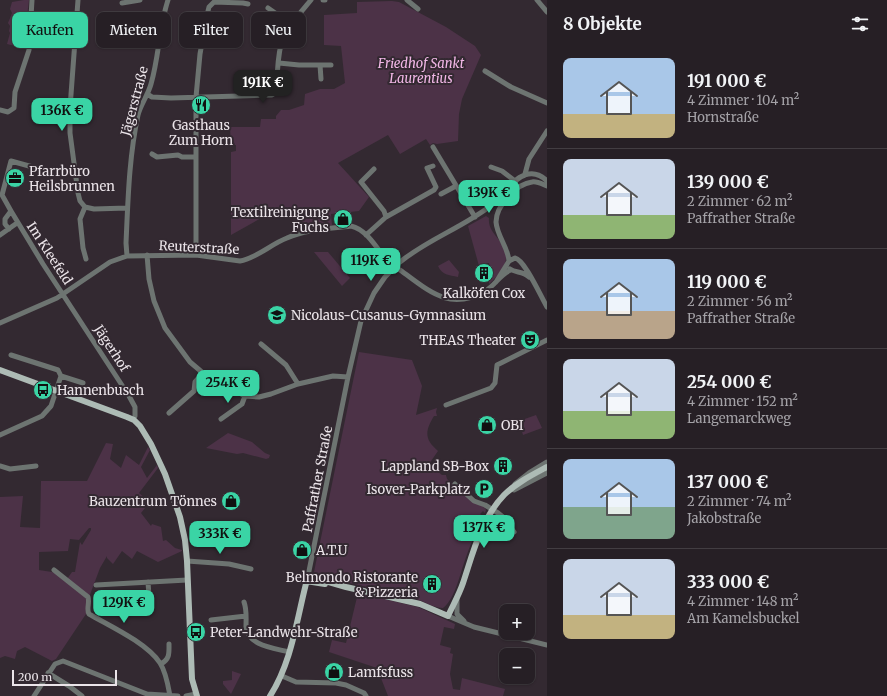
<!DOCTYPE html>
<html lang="de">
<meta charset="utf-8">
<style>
body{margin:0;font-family:Merriweather,serif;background:#2e272d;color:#f1f3f6;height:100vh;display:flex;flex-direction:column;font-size:15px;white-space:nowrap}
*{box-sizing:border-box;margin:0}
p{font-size:13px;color:#a4a2a7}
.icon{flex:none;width:22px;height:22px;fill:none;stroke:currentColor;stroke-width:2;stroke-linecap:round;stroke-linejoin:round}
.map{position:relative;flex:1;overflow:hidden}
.sheet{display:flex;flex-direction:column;background:#261f25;width:340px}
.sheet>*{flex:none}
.hud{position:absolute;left:12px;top:12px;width:380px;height:36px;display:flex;gap:8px}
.tools{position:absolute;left:499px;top:604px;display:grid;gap:8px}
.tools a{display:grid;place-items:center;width:36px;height:36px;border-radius:8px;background:#261f25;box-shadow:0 1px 3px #0004,0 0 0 1px #423d42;font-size:20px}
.scale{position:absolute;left:12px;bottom:10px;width:105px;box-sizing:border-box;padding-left:4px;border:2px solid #ebe4e9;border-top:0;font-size:11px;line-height:14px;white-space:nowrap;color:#ebe4e9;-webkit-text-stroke:3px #332931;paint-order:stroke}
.price{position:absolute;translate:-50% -34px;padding:0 9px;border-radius:8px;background:#3ad4a5;color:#111;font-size:13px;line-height:26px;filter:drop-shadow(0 1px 2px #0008)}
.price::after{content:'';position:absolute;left:50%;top:24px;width:12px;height:9px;margin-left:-6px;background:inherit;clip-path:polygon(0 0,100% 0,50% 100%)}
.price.selected{background:#222;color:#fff}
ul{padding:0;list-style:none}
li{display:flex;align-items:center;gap:12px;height:100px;padding:0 16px}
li+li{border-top:1px solid #423d42}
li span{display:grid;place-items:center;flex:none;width:112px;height:80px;border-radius:8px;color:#555}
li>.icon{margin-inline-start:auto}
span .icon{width:48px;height:48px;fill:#fffc;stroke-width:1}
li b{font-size:17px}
h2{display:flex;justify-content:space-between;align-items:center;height:48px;padding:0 16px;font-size:17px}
.chip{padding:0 14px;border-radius:8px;background:#261f25;box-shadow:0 1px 3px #0004,0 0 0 1px #423d42;font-size:14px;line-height:36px}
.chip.selected{background:#3ad4a5;color:#111}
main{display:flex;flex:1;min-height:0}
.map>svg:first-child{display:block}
.green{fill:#4c3247;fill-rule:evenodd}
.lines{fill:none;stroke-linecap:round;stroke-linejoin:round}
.minor{stroke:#6d7471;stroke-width:5}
.major{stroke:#adbbb5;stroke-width:6}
.labels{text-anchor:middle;stroke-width:4;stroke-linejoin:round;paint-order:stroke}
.park-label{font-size:13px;font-style:italic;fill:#f2b7e7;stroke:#332931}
.street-label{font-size:13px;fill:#ebe4e9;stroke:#332931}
.poi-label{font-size:13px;fill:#ebe4e9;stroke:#332931;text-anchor:start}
</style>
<main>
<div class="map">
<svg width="547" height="696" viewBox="0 0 547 696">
<rect width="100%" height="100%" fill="#332931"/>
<path class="green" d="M24 0H29L27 17 28 19 27 41H24L23 48 7 44 10 33 9 31 10 26 8 23 12 13 10 9 12 2Z
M392 1 399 2 446 27 475 46 481 55 462 99 459 114 458 141 437 144 433 143 430 145 426 139 400 154 388 135 338 163 369 197 359 211 331 214 332 225 304 230 293 207 283 212 281 207 231 235V152L236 151V145H231L230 127H260L261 119H276V116L281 110H289L304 105 305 94 320 89H334L345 83 341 46 324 45V15L357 13V2Z
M486 216 489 218C488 228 494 233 499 240 502 245 507 253 506 258 506 267 495 279 489 284V281L491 280 493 276 487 269H490L489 263H488L479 266 468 226Z
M314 252H328L350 278 342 286Z
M449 260 459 272 458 277C449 275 442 275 438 266Z
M359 352 412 360 422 386 416 415 437 408 436 412 437 416H434C425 431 424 439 438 451L429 464 442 475H446L447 479 475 503 483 506 486 510 485 513 483 511 480 514 483 516C476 531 470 545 465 560 460 574 455 599 443 608 434 608 423 601 414 598 382 589 349 584 317 575L314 572Z
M536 415 542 428 523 435 519 421Z
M228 433 252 442 265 453 270 455 269 458 266 459 243 453 237 454 206 448Z
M106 443 113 444 110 459 121 468 126 455 139 465 148 447 150 450 141 467 147 478 157 465 158 468 139 493 150 502 141 513 151 526 152 524 161 527 163 541 166 540 175 548 182 550V551L158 562 137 551 132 559 122 551 113 564 107 558V556L100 568 88 600 86 614 56 659 52 661 25 647 17 651 15 659 5 656 0 658V497L23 496 20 527 40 528 41 481H87ZM89 528H91V530L82 545 80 542 75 572H72L67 579 52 572 39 570V552L68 551 70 539 79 540Z
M358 593 418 607 455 624 454 629 444 627 440 645 451 648 450 653 453 654 450 674 453 689 460 690 462 678 505 689 503 696H388L377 668 329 652 332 640 346 643Z
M232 671 241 674 231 694 223 684V681L232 680Z"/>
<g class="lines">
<path class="minor" d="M78 0 70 108V133L78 193 80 201 85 207 80 219 83 248 86 259
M323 0H325
M407 0 418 9
M537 0 547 12
M122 3 140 0
M268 8 291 24
M202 39 238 41
M279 63 299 65H331
M320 65 321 79
M485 71 511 87 547 103
M147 94 152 97 171 98 272 95 275 93 276 88C278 73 277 53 283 38 290 24 301 12 311 0
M0 110 8 112 14 108 15 92 29 50 32 0
M433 147 475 217
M152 154 157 157 178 155 182 157H196
M491 167 502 171 515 181
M525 174 529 159 547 131
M441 194 456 186
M85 207 94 209 127 208
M11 211 43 264 129 396 135 407V416
M386 217 434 190 436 187 427 168 433 166
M9 229 5 224V219L11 211 2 195 11 161 40 169 41 174
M0 235 17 223
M366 235 386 217 384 211 361 182 374 169
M147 255 149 279 154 301 165 328 190 362 203 373 245 396 259 397 271 394 298 384 333 376 348 377
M196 255V97L200 54 207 15 209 7 214 2 243 3 248 4
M127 256 126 243C128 200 129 157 138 115 141 104 148 95 151 84 159 57 159 27 168 0
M509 261 515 258C525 260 541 297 547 307
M400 262C427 240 461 228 489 207 500 199 512 179 525 175 533 172 541 175 547 181
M510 269C516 273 523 271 529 277
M400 270C428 290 449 312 485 291 495 286 500 274 511 270
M496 282 509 261C508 247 497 236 496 222 496 206 516 184 532 182 537 181 542 184 547 186
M0 323 57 298 110 262 127 256 196 255 240 261C257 258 271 244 287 238 307 229 329 229 351 226 366 229 377 248 386 260L392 263
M261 344 286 365 298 384
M11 355 58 370 61 376 83 383
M446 405 491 388 495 383 497 365 547 340
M169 413 194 391 195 382 203 373
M221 419 242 404 245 396
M0 435 42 416 51 406 61 376
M0 466 10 469 36 466
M455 484 474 501 485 505 498 513 503 517 514 532
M515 484 529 473 547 462
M514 490 547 473
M187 561 229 564 251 569
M54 570 88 597C90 603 86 609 89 614 110 626 147 643 160 663 166 672 168 685 170 696
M308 576 348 377 361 321 374 293 385 277 392 270
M96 585 187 580
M457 599V614L464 621
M244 602C247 610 246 618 246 627 248 646 274 648 289 652
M140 611 150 610 148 582
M448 616 474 627 547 645
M211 620 246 616
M161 664C170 659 169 653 169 644
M48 673 69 686 82 696
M282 676 296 682 336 683 346 685 364 693 366 696
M34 696 55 664 63 661 147 694 178 696
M186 696 196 694"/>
<path class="major" d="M0 370 127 417 134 420 140 426 151 444 165 474 180 517 185 540 187 561 192 679 197 696
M306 581 325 584
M270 696C293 660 297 616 308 576L346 587 420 604 448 616C453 605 459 595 463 583 473 553 481 519 504 495 516 483 532 475 547 467"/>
</g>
<defs>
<g id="restaurant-disc" transform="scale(1)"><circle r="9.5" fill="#3ad4a5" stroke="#332931"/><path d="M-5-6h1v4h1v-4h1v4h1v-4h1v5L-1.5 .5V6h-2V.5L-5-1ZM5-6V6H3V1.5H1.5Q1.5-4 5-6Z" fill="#111"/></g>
<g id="office-disc" transform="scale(1)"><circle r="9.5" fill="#3ad4a5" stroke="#332931"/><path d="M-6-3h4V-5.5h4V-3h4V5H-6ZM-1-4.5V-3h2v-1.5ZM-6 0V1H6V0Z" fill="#111"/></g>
<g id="shop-disc" transform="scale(1)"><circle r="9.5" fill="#3ad4a5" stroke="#332931"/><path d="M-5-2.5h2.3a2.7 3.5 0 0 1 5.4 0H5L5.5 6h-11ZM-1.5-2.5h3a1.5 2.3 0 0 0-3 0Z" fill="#111"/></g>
<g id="building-disc" transform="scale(1)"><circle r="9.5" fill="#3ad4a5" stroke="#332931"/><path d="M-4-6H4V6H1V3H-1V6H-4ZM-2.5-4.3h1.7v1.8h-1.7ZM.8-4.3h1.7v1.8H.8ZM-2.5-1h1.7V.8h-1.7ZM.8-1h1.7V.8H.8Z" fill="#111"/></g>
<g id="school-disc" transform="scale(1)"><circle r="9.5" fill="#3ad4a5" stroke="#332931"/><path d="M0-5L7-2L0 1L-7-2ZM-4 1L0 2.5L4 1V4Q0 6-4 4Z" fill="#111"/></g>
<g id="theatre-disc" transform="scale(1)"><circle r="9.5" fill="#3ad4a5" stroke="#332931"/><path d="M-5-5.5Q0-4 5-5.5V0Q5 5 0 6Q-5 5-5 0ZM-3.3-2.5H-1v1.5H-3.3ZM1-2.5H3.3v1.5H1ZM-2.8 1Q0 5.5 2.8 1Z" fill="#111"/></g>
<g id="bus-disc" transform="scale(1)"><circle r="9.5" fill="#3ad4a5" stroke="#332931"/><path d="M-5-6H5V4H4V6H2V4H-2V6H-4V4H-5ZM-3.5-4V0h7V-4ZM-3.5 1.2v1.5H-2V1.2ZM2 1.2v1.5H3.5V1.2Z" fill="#111"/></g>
<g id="parking-disc" transform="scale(1)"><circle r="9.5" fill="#3ad4a5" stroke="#332931"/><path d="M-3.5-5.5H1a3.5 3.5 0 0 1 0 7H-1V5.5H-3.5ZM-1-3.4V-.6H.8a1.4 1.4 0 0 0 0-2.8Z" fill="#111"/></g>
</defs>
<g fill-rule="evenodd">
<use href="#restaurant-disc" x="201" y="105"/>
<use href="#office-disc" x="15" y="178"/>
<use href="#shop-disc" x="343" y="219"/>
<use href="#building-disc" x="484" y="273"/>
<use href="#school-disc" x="277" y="315"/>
<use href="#theatre-disc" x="530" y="340"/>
<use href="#bus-disc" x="43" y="390"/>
<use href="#shop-disc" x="487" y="425"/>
<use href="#building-disc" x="503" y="466"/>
<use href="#parking-disc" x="484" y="489"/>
<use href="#shop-disc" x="231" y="501"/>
<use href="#shop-disc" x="302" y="550"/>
<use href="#building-disc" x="432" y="584"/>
<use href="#bus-disc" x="196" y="632"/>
<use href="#shop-disc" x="334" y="672"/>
</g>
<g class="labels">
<g class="park-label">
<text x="421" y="68">Friedhof Sankt<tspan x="421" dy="15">Laurentius</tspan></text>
</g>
<g class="street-label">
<text transform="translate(134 101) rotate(-75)" y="5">Jägerstraße</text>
<text transform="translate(199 247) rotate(3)" y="5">Reuterstraße</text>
<text transform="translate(50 253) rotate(57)" y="5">Im Kleefeld</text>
<text transform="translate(112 348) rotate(57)" y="5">Jägerhof</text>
<text transform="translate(317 479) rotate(-79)" y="5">Paffrather Straße</text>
</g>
<g class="poi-label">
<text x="201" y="130" text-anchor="middle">Gasthaus<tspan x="201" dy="15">Zum Horn</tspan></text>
<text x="29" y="176">Pfarrbüro<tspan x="29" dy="15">Heilsbrunnen</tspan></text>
<text x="329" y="217" text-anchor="end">Textilreinigung<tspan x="329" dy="15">Fuchs</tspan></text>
<text x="484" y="298" text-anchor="middle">Kalköfen Cox</text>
<text x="291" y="320">Nicolaus-Cusanus-Gymnasium</text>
<text x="516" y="345" text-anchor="end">THEAS Theater</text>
<text x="57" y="395">Hannenbusch</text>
<text x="501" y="430">OBI</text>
<text x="489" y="471" text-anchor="end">Lappland SB-Box</text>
<text x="470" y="494" text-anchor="end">Isover-Parkplatz</text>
<text x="217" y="506" text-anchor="end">Bauzentrum Tönnes</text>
<text x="316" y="555">A.T.U</text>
<text x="418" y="582" text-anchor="end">Belmondo Ristorante<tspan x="418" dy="15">&amp; Pizzeria</tspan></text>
<text x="210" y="637">Peter-Landwehr-Straße</text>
<text x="348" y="677">Lamfsfuss</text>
</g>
</g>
</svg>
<div class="tools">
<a>+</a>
<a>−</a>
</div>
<div class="scale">200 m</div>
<b class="price selected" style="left:263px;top:104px">191K €</b>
<b class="price" style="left:62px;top:132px">136K €</b>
<b class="price" style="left:489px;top:214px">139K €</b>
<b class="price" style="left:371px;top:282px">119K €</b>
<b class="price" style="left:228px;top:404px">254K €</b>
<b class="price" style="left:484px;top:549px">137K €</b>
<b class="price" style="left:220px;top:555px">333K €</b>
<b class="price" style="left:124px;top:624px">129K €</b>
<div class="hud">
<a class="chip selected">Kaufen</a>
<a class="chip">Mieten</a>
<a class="chip">Filter</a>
<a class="chip">Neu</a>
</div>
</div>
<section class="sheet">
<h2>8 Objekte<svg class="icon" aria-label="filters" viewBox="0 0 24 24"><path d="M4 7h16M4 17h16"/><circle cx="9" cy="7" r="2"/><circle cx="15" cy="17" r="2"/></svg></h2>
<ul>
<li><span style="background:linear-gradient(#a9c7e8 70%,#c2b280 0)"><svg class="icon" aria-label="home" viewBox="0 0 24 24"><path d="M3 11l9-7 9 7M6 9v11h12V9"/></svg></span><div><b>191 000 €</b><p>4 Zimmer · 104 m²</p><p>Hornstraße</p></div></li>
<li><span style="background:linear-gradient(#c9d6e8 70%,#8fb573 0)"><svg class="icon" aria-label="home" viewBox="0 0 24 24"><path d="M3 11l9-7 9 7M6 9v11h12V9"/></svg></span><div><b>139 000 €</b><p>2 Zimmer · 62 m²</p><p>Paffrather Straße</p></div></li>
<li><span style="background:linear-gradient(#a9c7e8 65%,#b9a48a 0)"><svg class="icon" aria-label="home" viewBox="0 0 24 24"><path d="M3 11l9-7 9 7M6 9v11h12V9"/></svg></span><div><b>119 000 €</b><p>2 Zimmer · 56 m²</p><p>Paffrather Straße</p></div></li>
<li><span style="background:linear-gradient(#c9d6e8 65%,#8fb573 0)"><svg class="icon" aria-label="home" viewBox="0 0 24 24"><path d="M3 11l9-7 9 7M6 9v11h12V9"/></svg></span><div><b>254 000 €</b><p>4 Zimmer · 152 m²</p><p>Langemarckweg</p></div></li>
<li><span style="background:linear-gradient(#a9c7e8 60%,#7fa58c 0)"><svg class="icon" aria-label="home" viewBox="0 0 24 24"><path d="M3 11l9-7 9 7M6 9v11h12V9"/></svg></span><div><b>137 000 €</b><p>2 Zimmer · 74 m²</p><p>Jakobstraße</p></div></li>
<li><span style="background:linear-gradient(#c9d6e8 70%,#c2b280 0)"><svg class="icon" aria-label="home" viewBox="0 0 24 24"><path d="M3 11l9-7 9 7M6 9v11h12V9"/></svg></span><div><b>333 000 €</b><p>4 Zimmer · 148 m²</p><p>Am Kamelsbuckel</p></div></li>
</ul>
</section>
</main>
